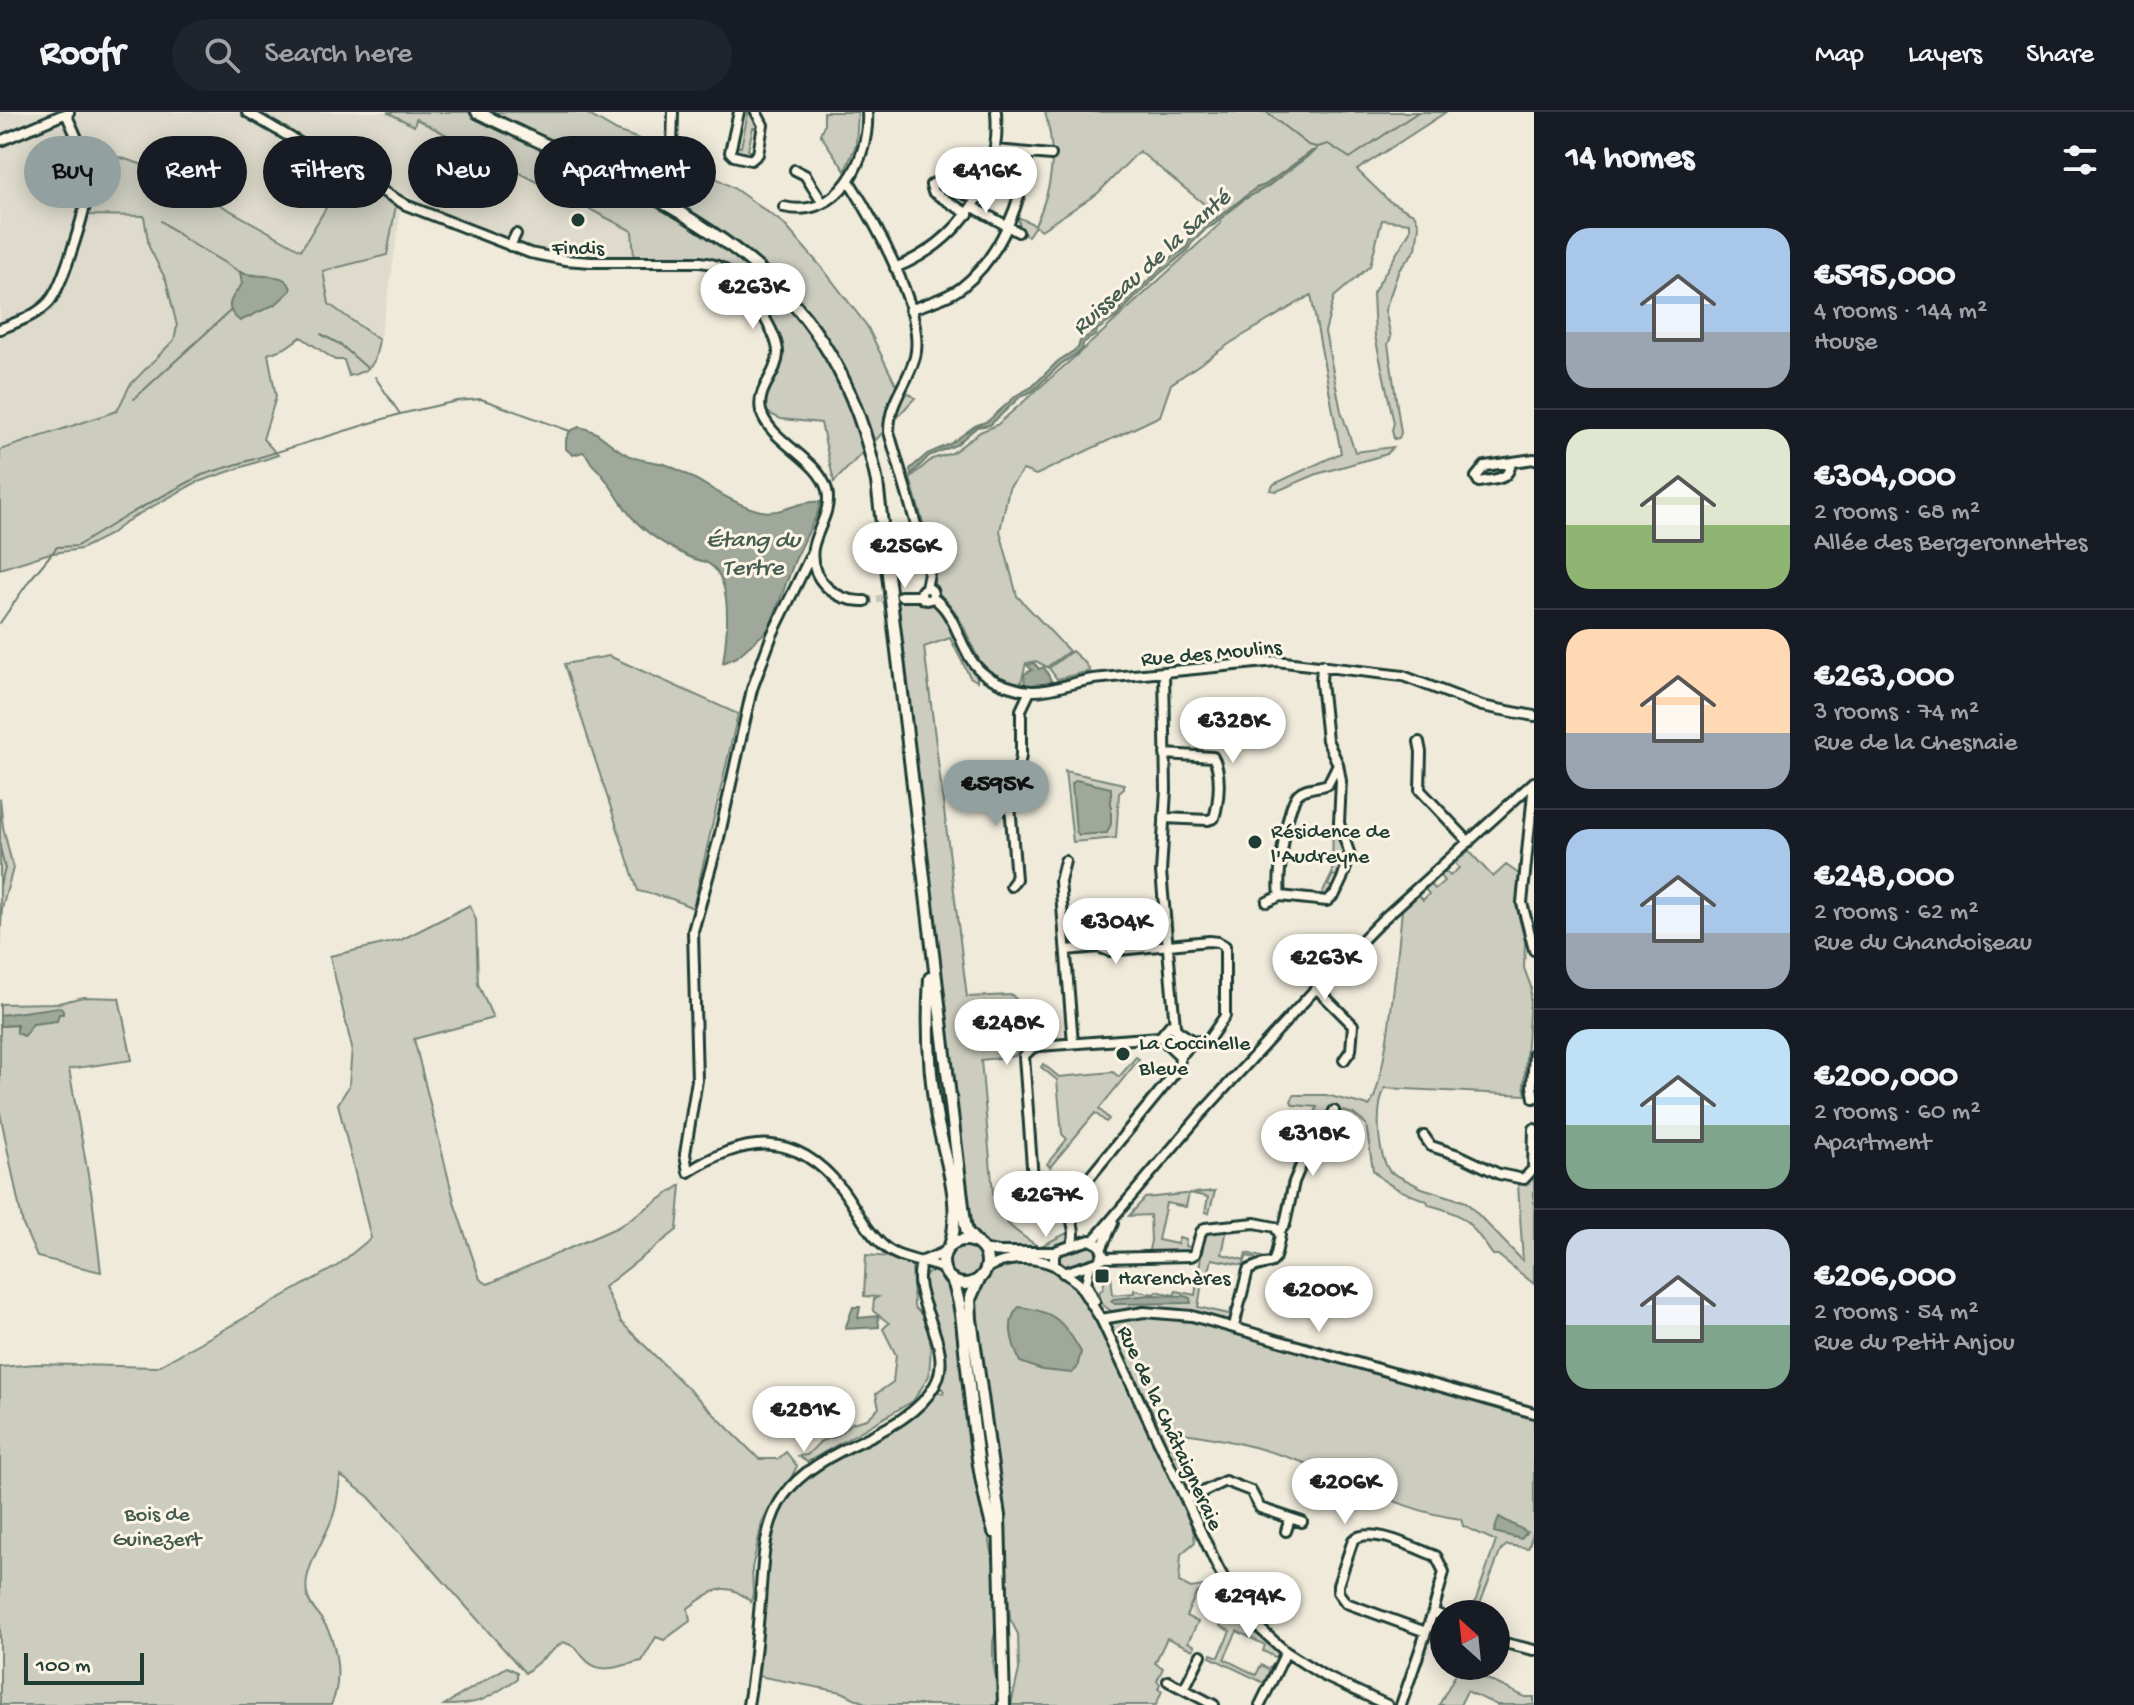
<!DOCTYPE html>
<meta charset="utf-8">
<style>
body{margin:0;font-family:"Gochi Hand",sans-serif;background:#20242c;color:#f1f3f6;height:100vh;display:flex;flex-direction:column;font-size:30px;white-space:nowrap}
*{box-sizing:border-box;margin:0}
p{font-size:26px;color:#9ea1a6}
.icon{flex:none;width:44px;height:44px;fill:none;stroke:currentColor;stroke-width:2;stroke-linecap:round;stroke-linejoin:round}
.map{position:relative;flex:1;overflow:hidden}
.panel{display:flex;flex-direction:column;background:#171b24;width:600px}
.panel>*{flex:none}
.guide{position:absolute;left:24px;top:24px;width:760px;height:72px;display:flex;gap:16px}
.needle{width:52px;rotate:333deg}
.fabs{position:absolute;left:1430px;top:1488px;display:grid;gap:16px}
.fabs a{display:grid;place-items:center;width:80px;height:80px;border-radius:50%;background:#171b24;box-shadow:0 4px 20px #0003;font-size:40px}
.scale{position:absolute;left:24px;bottom:20px;width:120px;box-sizing:border-box;padding-left:8px;border:4px solid #1f3d34;border-top:0;font-size:22px;line-height:28px;white-space:nowrap;color:#1f3d34;-webkit-text-stroke:6px #fcf5e5;paint-order:stroke}
.price{position:absolute;translate:-50% -68px;padding:0 18px;border-radius:28px;background:#fff;color:#222;font-size:26px;line-height:52px;filter:drop-shadow(0 2px 4px #0008)}
.price::after{content:'';position:absolute;left:50%;top:48px;width:24px;height:18px;margin-left:-12px;background:inherit;clip-path:polygon(0 0,100% 0,50% 100%)}
.price.active{background:#92a19f;color:#111}
ul{padding:0;list-style:none}
li{display:flex;align-items:center;gap:24px;height:200px;padding:0 32px}
li+li{border-top:2px solid #363941}
li span{display:grid;place-items:center;flex:none;width:224px;height:160px;border-radius:24px;color:#555}
li>.icon{margin-inline-start:auto}
span .icon{width:96px;height:96px;fill:#fffc;stroke-width:1}
li b{font-size:34px}
h2{display:flex;justify-content:space-between;align-items:center;height:96px;padding:0 32px;font-size:34px}
.tag{padding:0 28px;border-radius:36px;background:#171b24;box-shadow:0 4px 20px #0003;font-size:28px;line-height:72px}
.tag.active{background:#92a19f;color:#111}
header{display:flex;align-items:center;gap:48px;box-sizing:border-box;height:112px;padding:0 40px;background:#171b24;border-bottom:2px solid #363941}
header strong{font-size:38px}
nav{display:flex;gap:44px;margin-inline-start:auto;font-size:28px}
.search{width:560px;height:72px;background:#20242c;display:flex;align-items:center;gap:20px;box-sizing:border-box;padding:0 28px;border-radius:44px;color:#9ea1a6;font-size:30px}
main{display:flex;flex:1;min-height:0}
.map>svg:first-child{display:block}
.built{fill:#dedbcc}
.green{fill:#cccdbf;stroke:#76857a;stroke-width:2}
.water{fill:#9fa89a;stroke:#6c7d71;stroke-width:2}
.lines{fill:none;stroke-linecap:round;stroke-linejoin:round}
.stream{stroke:#6c7d71;stroke-width:2}
.minor-tunnel{stroke:#c5c7b9;stroke-width:8;stroke-dasharray:8 4;stroke-linecap:butt}
.minor-casing{stroke:#1f3d34;stroke-width:14}
.major-casing{stroke:#1f3d34;stroke-width:16}
.minor{stroke:#fcf5e5;stroke-width:8}
.major{stroke:#fcf5e5;stroke-width:10}
.poi-dot{fill:#1f3d34;stroke:#fcf5e5;stroke-width:3}
.labels{text-anchor:middle;stroke-width:6;stroke-linejoin:round;paint-order:stroke}
.poi-label{font-size:22px;fill:#1f3d34;stroke:#fcf5e5;text-anchor:start}
.street-label{font-size:22px;fill:#1f3d34;stroke:#fcf5e5}
.park-label{font-size:22px;fill:#425a50;stroke:#fcf5e5}
.water-label{font-size:24px;font-style:italic;fill:#455d53;stroke:#fcf5e5}
</style>
<header>
<strong>Roofr</strong>
<div class="search"><svg class="icon" aria-label="search" viewBox="0 0 24 24"><circle cx="10" cy="10" r="6"/><path d="M15 15l6 6"/></svg>Search here</div>
<nav><a>Map</a><a>Layers</a><a>Share</a></nav>
</header>
<main>
<div class="map">
<svg width="1534" height="1593" viewBox="0 0 1534 1593">
<rect width="100%" height="100%" fill="#efeada"/>
<filter id="ink" filterUnits="userSpaceOnUse"><feTurbulence type="fractalNoise" baseFrequency=".0125" numOctaves="2"/><feDisplacementMap in="SourceGraphic" scale="16" xChannelSelector="R" yChannelSelector="G"/><feConvolveMatrix kernelMatrix="1 2 1 2 8 2 1 2 1" color-interpolation-filters="sRGB"/></filter>
<g filter="url(#ink)">
<path class="built" d="M0 0H403L632 119 634 147H590L539 139 437 100 406 83 401 96 389 179 376 244 366 260 349 264 344 248H335L301 225 285 236 268 242 276 285 129 295 0 337Z"/>
<path class="green" d="M387 0H468L551 41 576 61 615 80 642 86 711 123 772 173 808 215 846 282 865 338 834 370 821 311 781 307 766 300 764 285 780 236 728 156 634 147 632 119 416 7 414 14Z
M489 0H584L617 19 666 37 735 77 783 111 823 157 867 214 895 271 915 286 873 331C847 239 791 165 712 113 690 99 662 91 641 75 636 71 638 70 633 66 618 52 586 41 568 32L559 35Z
M742 0H751L760 12 759 16H753L748 38 754 41 751 44 737 41 734 38 735 34 741 35 748 1Z
M824 0H858L856 33 845 59 820 22 824 13Z
M1045 0H1446L1357 58 1389 89 1415 103 1419 113 1416 137 1399 158 1385 198 1391 225 1388 232 1401 321 1399 326 1394 327 1392 318 1394 311 1375 224 1373 181 1410 119V111L1382 108 1370 154 1334 185 1325 220 1341 299 1355 340 1393 335 1387 342 1317 362 1277 379 1270 378 1274 372 1341 341 1311 183 1232 230 1171 272 1160 304 1036 363 1023 358 1009 376 1000 419 1017 484 1069 539 1047 555 1036 549 1026 551 1021 571C975 564 978 540 959 506 953 495 943 486 934 476L935 452 910 366 932 347 952 341 980 320 997 313 1095 227 1221 111 1209 96 1139 39 1098 81 1041 118 1035 114 1028 124 1021 120 1018 105 1035 113C1053 75 1057 41 1045 0Z
M87 35 156 57 301 138 345 64 396 93 387 143 323 159 329 192 379 228C374 253 374 258 349 264L344 248H335L301 225 285 236 268 242 276 285 263 327 278 343 195 371 133 405 109 423 81 437 47 442 0 457V338L117 299 130 273 174 228 177 214 166 168 149 135 144 104 87 103 95 67Z
M908 487 936 492 946 500 977 560V569L970 565 950 526 924 535 967 885 1012 883 1021 893 1039 891 1041 927 1022 932 1015 944 981 948 994 1092C1003 1112 1021 1123 1039 1135L1067 1121 1069 1129C1054 1139 1009 1141 992 1136 982 1133 973 1122 968 1114L897 489Z
M1072 539 1086 552 1090 559 1057 567 1049 556Z
M609 544 738 602 693 796 672 787 638 779 564 552Z
M1065 659 1124 672V677L1119 681 1116 726 1073 730Z
M0 686 3 715 13 756 2 796 0 834Z
M1333 706 1346 747 1338 765 1333 763 1328 773 1333 776 1329 784 1320 786 1332 762Z
M1469 739 1493 765 1506 753 1519 762 1516 793 1525 830 1524 856 1531 875 1524 973 1526 983 1385 976C1375 997 1377 1041 1390 1060L1422 1076 1466 1090 1523 1149 1518 1073 1525 1071 1531 1065 1534 1068V1172L1498 1143H1493C1469 1111 1469 1103 1429 1093L1427 1089C1408 1082 1387 1075 1373 1058L1366 1012 1353 1002 1335 997 1330 1003 1324 1001 1322 1006 1327 1010 1316 1006 1313 1012 1324 1018 1319 1016 1316 1021 1322 1023 1321 1027 1315 1025 1313 1029 1318 1033H1306L1291 1071 1282 1108 1280 1107 1287 1071 1317 995 1293 993 1291 989 1294 983H1326L1369 994C1385 979 1399 830 1402 798L1419 783 1423 788 1429 782 1425 777 1430 772 1435 777 1444 769 1440 764 1445 759 1450 764 1459 756 1455 751Z
M470 793 476 808 478 872 493 906 414 927 455 1093 480 1167 488 1172 618 1115 681 1073 677 1118 604 1175 621 1210 759 1347H778L786 1340 797 1354 783 1382 769 1397 762 1411 752 1456 753 1481 751 1490C726 1466 713 1479 688 1496L690 1509 664 1528 656 1525 642 1549C625 1552 602 1564 587 1549 575 1538 582 1537 563 1530L525 1561 369 1385 341 1364C338 1375 338 1389 334 1401 327 1426 302 1456 307 1482 309 1495 320 1503 326 1514 338 1536 342 1571 331 1593H0V1255L36 1252 157 1255 337 1154 371 1126 338 992 349 974 352 936 330 844 401 828Z
M83 885 119 886 132 948 69 957 92 1085 101 1160 37 1145 23 1113 0 1001V914L18 913 17 918 59 902 61 896 0 903V892L59 891Z
M1136 945 1139 947 1099 997 1109 1007 1106 1010 1095 1001 1050 1055 1047 1052 1067 1027 1062 1022 1057 968 1041 955 1043 952 1059 965 1113 960 1119 965Z
M1215 1079 1209 1101 1205 1100 1208 1085 1189 1081 1186 1095 1166 1091 1158 1128 1177 1132 1179 1126 1186 1128 1185 1134 1190 1135 1193 1125 1197 1126 1194 1138 1190 1141 1148 1142 1151 1129 1150 1103 1129 1104 1145 1086Z
M1227 1117 1222 1142 1244 1148 1246 1141 1269 1147 1276 1119 1277 1122 1270 1148 1254 1151 1255 1146 1247 1144 1243 1153 1212 1147 1206 1171H1202L1198 1195 1229 1202 1231 1197H1233L1231 1208 1167 1197 1111 1199 1103 1193 1099 1186 1100 1178H1102L1110 1153 1113 1183 1134 1181V1178L1154 1182 1156 1179 1174 1183 1176 1179 1195 1183 1204 1125 1210 1120Z
M1089 1130 1100 1138 1099 1146 1065 1158 1057 1151 1058 1142Z
M949 1150a16 16 0 1 1 32 0a16 16 0 1 1-32 0Z
M890 1142 912 1151 914 1195 926 1207 931 1234 929 1264 913 1289 807 1350 798 1344 807 1343 821 1329 835 1325 852 1311 867 1307 879 1296 876 1282 893 1270 896 1243 883 1217 889 1211 873 1199 874 1187 878 1185 864 1184 866 1143 890 1145Z
M1019 1149 1045 1152 1056 1162 1065 1165 1079 1176 1102 1218 1105 1229 1148 1318 1158 1312 1110 1214 1113 1207 1139 1204 1189 1207 1534 1305V1419L1528 1436 1507 1433 1501 1438 1476 1502H1471L1496 1429 1463 1414 1461 1407C1401 1399 1359 1371 1305 1351 1258 1334 1215 1324 1166 1319L1185 1363 1195 1430 1181 1442 1179 1470 1191 1476 1203 1474 1205 1476 1196 1482 1186 1504 1198 1510 1188 1530 1195 1534 1193 1538 1167 1526 1155 1551 1163 1556 1157 1569 1160 1572 1158 1577 1162 1579 1156 1593H1011L1019 1558 1018 1522 1010 1507 1003 1412 973 1195C980 1167 990 1155 1019 1149Z
M933 1159H937L955 1182 978 1368 995 1456 998 1507 993 1530V1549L1000 1593H869L842 1580 758 1564 769 1427 778 1401 786 1387 812 1359 903 1309 926 1294 936 1279 943 1282 944 1279 939 1274 944 1253 942 1229 923 1169 926 1162Z
M1232 1490 1245 1511 1278 1540 1277 1546 1263 1539 1265 1533 1237 1519 1224 1547 1256 1563 1261 1553 1268 1557 1271 1555 1264 1571 1210 1545 1211 1542 1219 1545 1230 1519 1220 1514Z
M1460 1554 1525 1585H1534V1593H1497L1467 1579 1460 1593H1439Z
M507 1555 517 1560V1567C487 1587 480 1593 444 1593Z"/>
<path class="water" d="M1312 39H1315L1267 75 1243 88 1214 113 1207 116 1191 132 1188 138 1158 163 1115 206 1097 218 1096 223 1083 231 1082 238 1061 252 1033 279 1020 285 990 313 977 315 956 333 929 344 911 363 910 357 927 342 950 332 975 314 988 309 1017 283 1032 275 1058 249 1078 236 1080 229 1094 220 1095 214 1113 203 1172 145 1186 136 1189 128 1204 113 1211 111 1256 76 1265 73Z
M240 160C257 168 288 157 291 178L276 192 240 209C222 196 231 186 242 172Z
M579 315C600 318 608 333 626 342 639 350 653 348 667 353 696 364 731 393 761 399 783 403 798 388 820 390L818 400 795 448 769 517 737 545 723 551C727 525 734 468 709 452 704 449 697 448 692 446 670 436 646 422 631 404 617 387 610 369 594 354 589 350 590 345 583 340L573 343 566 337V327L570 319Z
M1034 551 1039 557 1044 555 1053 572 1039 576 1025 574 1024 562 1032 558 1027 553Z
M1076 668 1111 676V712L1107 721 1079 723 1076 719 1072 672Z
M59 895 63 898V902H59L57 909 33 912 24 924 17 921V913L0 914V903Z
M1150 1183 1185 1184 1190 1186 1191 1191 1115 1192 1111 1189 1113 1187Z
M853 1195H860L858 1206 878 1204 879 1215 845 1217Z
M1019 1195C1055 1199 1064 1210 1081 1240L1077 1256 1072 1261 1042 1258 1020 1250C1013 1233 1004 1209 1019 1195Z
M1499 1405 1527 1420 1521 1427 1494 1420Z"/>
<g class="lines">
<path class="stream" d="M1266 0 1308 33 1316 35
M1313 40 1318 35 1328 32 1350 46 1418 0
M161 109 186 128 240 160
M321 222 341 233 366 255
M375 265 400 302 457 289 481 287 570 319
M134 287 230 199
M0 511 29 469 57 435 77 434 133 400 202 363 400 302
M0 735 5 757 0 773"/>
<path class="minor-tunnel" d="M865 489 901 484"/>
<g class="minor-casing">
<path id="minor" d="M247 0 406 93 530 141 565 148 591 150H700C710 151 720 154 728 160 745 173 779 221 778 242 777 263 756 277 761 299 770 330 818 346 827 378 832 399 817 416 813 436 808 467 837 491 865 489
M739 0 730 40 734 44 751 48 758 42 763 13 756 0
M0 29 69 0
M672 34 673 0
M995 38 1051 43
M795 58 805 63 822 90
M849 69C873 107 926 200 915 245 907 274 889 288 889 320L926 447 929 461 926 476
M784 95C839 108 870 46 867 0
M973 95 1018 120
M968 102 933 80 931 73 936 70 977 87
M510 134 516 122
M895 156C959 130 1002 70 996 0
M910 198C927 191 948 186 962 175 1001 144 1022 89 1028 42
M0 217C17 210 36 204 49 190 63 174 90 87 89 66 87 44 74 21 66 1
M1511 351C1508 370 1496 366 1479 370L1476 365 1485 354 1534 347
M812 441 772 523 752 577 719 726 693 819 697 968 685 1042 688 1060C746 1023 796 1019 841 1076 856 1095 866 1120 886 1136 901 1148 926 1149 944 1157
M921 482a6 6 0 1 1 12 0a6 6 0 1 1-12 0Z
M901 484H921
M932 485C961 504 958 545 987 564 999 572 1019 579 1033 579 1053 579 1073 570 1093 567 1154 561 1215 555 1276 549L1403 564 1482 594 1534 604
M1419 630 1421 640 1420 678 1469 730
M1534 671 1522 791 1534 838
M1164 706 1208 708 1214 706C1219 690 1222 660 1213 645L1165 642
M1065 749 1060 769 1073 931
M1011 774 1016 767 1008 668 1019 654 1021 644V598L1030 579
M1280 784C1277 765 1286 696 1298 682 1306 674 1319 676 1328 672L1338 652
M1267 790 1280 784 1327 789 1335 782 1342 767 1350 743 1339 711 1341 669 1338 652 1327 628 1321 570 1322 553
M1066 838 1098 835 1109 839 1209 829 1218 830 1225 834V904L1209 927 1194 930
M1316 876 1353 913 1351 938 1344 948
M1160 925 1180 944 1194 930
M1160 925 1170 913 1194 930
M1534 941 1532 974 1534 986
M1424 1024 1431 1034 1461 1044 1499 1062 1524 1067 1533 1057 1534 1017
M1069 1102 1035 1074 1033 1068 1024 944 1032 936 1039 934 1160 925
M1280 1119 1285 1112 1294 1070 1308 1037 1320 1035 1334 999
M1094 1128 1202 1001 1331 860 1381 809 1534 670
M1071 1133C1080 1117 1065 1104 1071 1088L1179 956 1180 944 1175 914 1161 760 1166 678 1164 560
M1102 1135 1113 1111
M983 1137 998 1140H1056
M1102 1146 1191 1144 1195 1142 1201 1120 1205 1116 1255 1111 1275 1115 1280 1123C1272 1164 1276 1143 1248 1158L1234 1214
M923 1149 945 1140
M1090 1153 1086 1171 1095 1189
M986 1157C1004 1145 1033 1144 1054 1153
M1063 1161 1098 1150 1103 1142 1100 1133 1090 1128 1058 1138 1054 1142V1153L1078 1171 1101 1207 1218 1456 1232 1481 1258 1515 1286 1540 1324 1564 1387 1593
M1101 1207 1144 1200 1192 1204 1534 1301
M1186 1388 1225 1369 1251 1379 1260 1396 1302 1410
M1286 1419 1290 1407
M1426 1520 1346 1491 1338 1480V1473L1353 1428C1371 1413 1416 1437 1436 1444L1444 1460 1433 1500
M1496 1529 1534 1538
M1168 1569 1214 1593
M1184 1577 1201 1543
M748 1593C754 1559 757 1524 760 1490 765 1413 767 1377 841 1339 874 1322 916 1307 935 1273 957 1233 906 1186 922 1149
M1260 1593 1286 1540
M1401 1593 1433 1500 1444 1505"/>
</g>
<g class="major-casing">
<path id="major" d="M477 0C665 92 830 140 877 370L965 1111 967 1120 977 1131
M930 866C927 912 929 961 937 1007 945 1047 963 1092 950 1134
M943 1150a22 22 0 1 1 44 0a22 22 0 1 1-44 0Z
M952 1167C962 1193 963 1220 966 1247 973 1305 977 1364 994 1420
M979 1167 970 1187 971 1207 999 1404 1004 1593"/>
</g>
<use href="#minor" class="minor"/>
<use href="#major" class="major"/>
</g>
</g>
<g class="poi-dot">
<circle cx="578" cy="108" r="8"/>
<circle cx="1255" cy="730" r="8"/>
<circle cx="1123" cy="942" r="8"/>
<rect x="1094" y="1156" width="16" height="16" rx="4"/>
</g>
<g class="labels">
<g class="poi-label">
<text x="578" y="142" text-anchor="middle">Findis</text>
<text x="1271" y="725">Résidence de<tspan x="1271" dy="25">l'Audreyne</tspan></text>
<text x="1139" y="937">La Coccinelle<tspan x="1139" dy="25">Bleue</tspan></text>
<text x="1118" y="1172">Harenchères</text>
</g>
<g class="street-label">
<text transform="translate(1211 539) rotate(-5)" y="8">Rue des Moulins</text>
<text transform="translate(1172 1315) rotate(65)" y="8">Rue de la Châtaigneraie</text>
</g>
<g class="park-label">
<text x="157" y="1408">Bois de<tspan x="157" dy="25">Guinezert</tspan></text>
</g>
<g class="water-label">
<text transform="translate(1150 149) rotate(-42)" y="8">Ruisseau de la Santé</text>
<text x="753" y="434">Étang du<tspan x="753" dy="28">Tertre</tspan></text>
</g>
</g>
</svg>
<div class="fabs">
<a><svg class="needle" viewBox="-14 -14 28 28"><path d="M0-13l5 13h-10z" fill="#e53935"/><path d="M0 13l5-13h-10z" fill="#9ea1a6"/></svg></a>
</div>
<div class="scale">100 m</div>
<b class="price" style="left:986px;top:103px">€416K</b>
<b class="price" style="left:753px;top:219px">€263K</b>
<b class="price" style="left:905px;top:478px">€256K</b>
<b class="price" style="left:1233px;top:653px">€328K</b>
<b class="price active" style="left:996px;top:716px">€595K</b>
<b class="price" style="left:1116px;top:854px">€304K</b>
<b class="price" style="left:1325px;top:890px">€263K</b>
<b class="price" style="left:1007px;top:955px">€248K</b>
<b class="price" style="left:1313px;top:1066px">€318K</b>
<b class="price" style="left:1046px;top:1127px">€267K</b>
<b class="price" style="left:1319px;top:1222px">€200K</b>
<b class="price" style="left:804px;top:1342px">€281K</b>
<b class="price" style="left:1345px;top:1414px">€206K</b>
<b class="price" style="left:1249px;top:1528px">€294K</b>
<div class="guide">
<a class="tag active">Buy</a>
<a class="tag">Rent</a>
<a class="tag">Filters</a>
<a class="tag">New</a>
<a class="tag">Apartment</a>
</div>
</div>
<section class="panel">
<h2>14 homes<svg class="icon" aria-label="filters" viewBox="0 0 24 24"><path d="M4 7h16M4 17h16"/><circle cx="9" cy="7" r="2"/><circle cx="15" cy="17" r="2"/></svg></h2>
<ul>
<li><span style="background:linear-gradient(#a9c7e8 65%,#9aa5b1 0)"><svg class="icon" aria-label="home" viewBox="0 0 24 24"><path d="M3 11l9-7 9 7M6 9v11h12V9"/></svg></span><div><b>€595,000</b><p>4 rooms · 144 m²</p><p>House</p></div></li>
<li><span style="background:linear-gradient(#dfe7d0 60%,#8fb573 0)"><svg class="icon" aria-label="home" viewBox="0 0 24 24"><path d="M3 11l9-7 9 7M6 9v11h12V9"/></svg></span><div><b>€304,000</b><p>2 rooms · 68 m²</p><p>Allée des Bergeronnettes</p></div></li>
<li><span style="background:linear-gradient(#ffd9b3 65%,#9aa5b1 0)"><svg class="icon" aria-label="home" viewBox="0 0 24 24"><path d="M3 11l9-7 9 7M6 9v11h12V9"/></svg></span><div><b>€263,000</b><p>3 rooms · 74 m²</p><p>Rue de la Chesnaie</p></div></li>
<li><span style="background:linear-gradient(#a9c7e8 65%,#9aa5b1 0)"><svg class="icon" aria-label="home" viewBox="0 0 24 24"><path d="M3 11l9-7 9 7M6 9v11h12V9"/></svg></span><div><b>€248,000</b><p>2 rooms · 62 m²</p><p>Rue du Chandoiseau</p></div></li>
<li><span style="background:linear-gradient(#bfe0f5 60%,#7fa58c 0)"><svg class="icon" aria-label="home" viewBox="0 0 24 24"><path d="M3 11l9-7 9 7M6 9v11h12V9"/></svg></span><div><b>€200,000</b><p>2 rooms · 60 m²</p><p>Apartment</p></div></li>
<li><span style="background:linear-gradient(#c9d6e8 60%,#7fa58c 0)"><svg class="icon" aria-label="home" viewBox="0 0 24 24"><path d="M3 11l9-7 9 7M6 9v11h12V9"/></svg></span><div><b>€206,000</b><p>2 rooms · 54 m²</p><p>Rue du Petit Anjou</p></div></li>
</ul>
</section>
</main>
